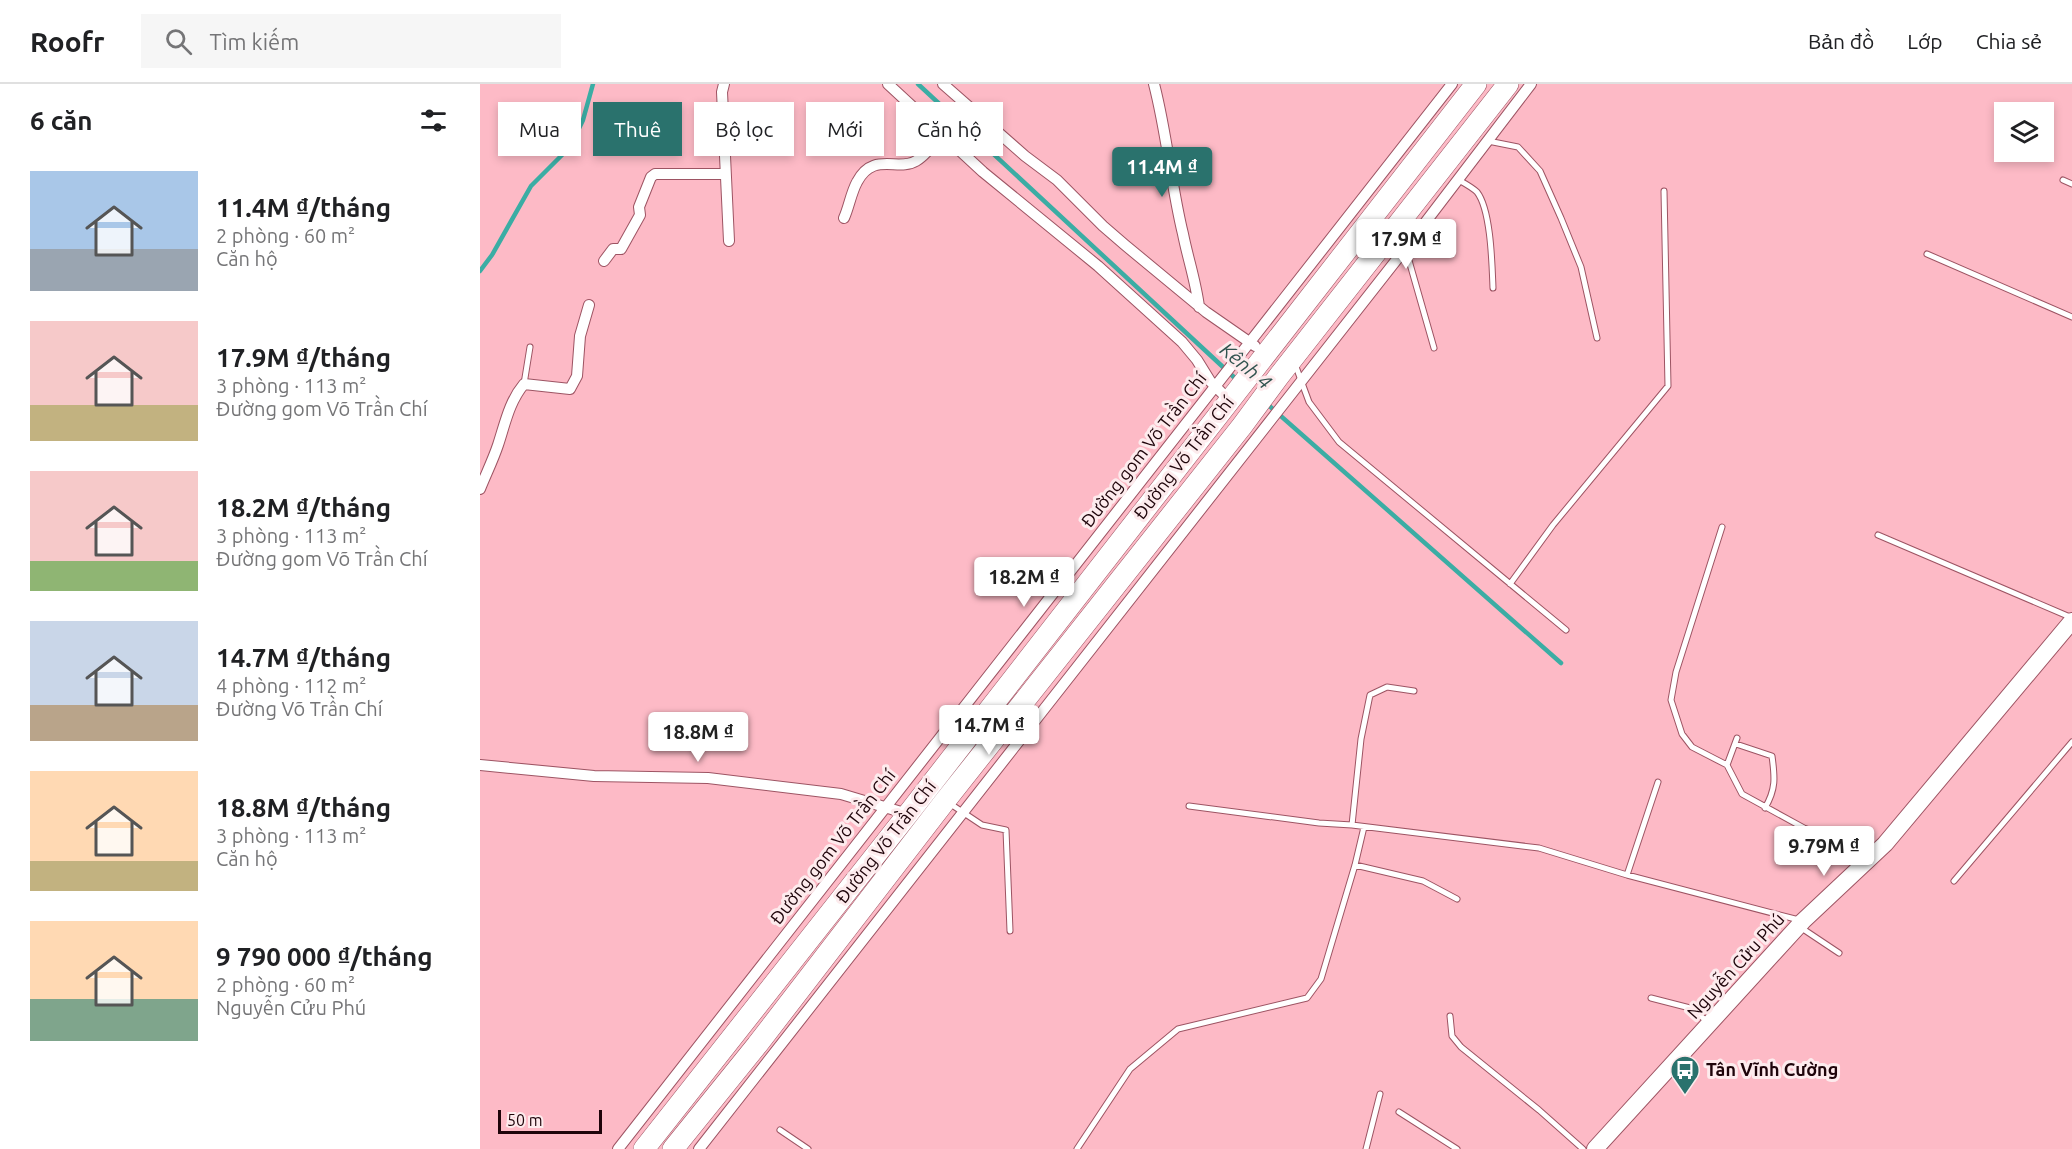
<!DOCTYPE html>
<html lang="vi">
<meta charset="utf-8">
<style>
body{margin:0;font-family:Ubuntu,sans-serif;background:#f6f6f6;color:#202124;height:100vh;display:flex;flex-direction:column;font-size:22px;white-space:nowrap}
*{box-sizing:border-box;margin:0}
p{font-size:20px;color:#757577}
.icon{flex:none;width:33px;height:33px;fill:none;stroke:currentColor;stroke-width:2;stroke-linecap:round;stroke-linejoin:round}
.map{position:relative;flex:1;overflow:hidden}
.side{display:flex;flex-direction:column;background:#fff;width:480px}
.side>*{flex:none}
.guide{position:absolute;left:18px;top:18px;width:570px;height:54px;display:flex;gap:12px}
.tools{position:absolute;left:1514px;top:18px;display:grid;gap:12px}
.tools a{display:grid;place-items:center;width:60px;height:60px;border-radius:0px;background:#fff;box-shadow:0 3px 9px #0003;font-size:30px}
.scale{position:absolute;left:18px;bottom:15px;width:104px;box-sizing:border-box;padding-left:6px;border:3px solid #1e040a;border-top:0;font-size:16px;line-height:21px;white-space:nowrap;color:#1e040a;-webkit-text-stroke:4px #fdebed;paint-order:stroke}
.price{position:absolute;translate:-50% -51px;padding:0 14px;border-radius:6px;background:#fff;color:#222;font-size:20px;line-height:39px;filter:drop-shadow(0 2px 3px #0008)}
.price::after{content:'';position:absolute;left:50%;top:36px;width:18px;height:14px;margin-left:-9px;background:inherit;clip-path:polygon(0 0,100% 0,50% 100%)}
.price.active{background:#2a726d;color:#fff}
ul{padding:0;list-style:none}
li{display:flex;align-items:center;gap:18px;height:150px;padding:0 30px}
li span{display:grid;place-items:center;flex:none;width:168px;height:120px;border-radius:0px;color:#555}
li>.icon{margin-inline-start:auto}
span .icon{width:72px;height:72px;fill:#fffc;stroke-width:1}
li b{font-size:26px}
h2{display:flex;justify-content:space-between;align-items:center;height:72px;padding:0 30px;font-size:26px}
.chip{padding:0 21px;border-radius:0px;background:#fff;box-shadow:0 3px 9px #0003;font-size:21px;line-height:54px}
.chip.active{background:#2a726d;color:#fff}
header{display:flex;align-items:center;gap:36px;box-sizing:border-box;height:84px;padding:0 30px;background:#fff;border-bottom:2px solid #e0e0e0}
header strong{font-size:28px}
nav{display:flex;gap:33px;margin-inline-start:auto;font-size:21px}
.search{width:420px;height:54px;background:#f6f6f6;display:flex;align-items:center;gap:15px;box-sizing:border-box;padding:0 21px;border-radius:0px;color:#757577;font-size:22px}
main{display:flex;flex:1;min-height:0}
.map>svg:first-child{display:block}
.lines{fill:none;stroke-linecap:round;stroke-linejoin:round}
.stream{stroke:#3bada4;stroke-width:4.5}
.lane-casing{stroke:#9d5463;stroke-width:7}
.street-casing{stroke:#9d5463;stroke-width:12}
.secondary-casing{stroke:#9d5463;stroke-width:18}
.highway-casing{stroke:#9d5463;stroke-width:22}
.lane{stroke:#fff;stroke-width:5}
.street{stroke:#fff;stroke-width:10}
.secondary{stroke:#fff;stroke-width:16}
.highway{stroke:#fff;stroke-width:21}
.labels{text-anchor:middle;stroke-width:6;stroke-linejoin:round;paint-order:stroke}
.street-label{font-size:18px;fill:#1e040a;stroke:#fdebed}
.poi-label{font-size:18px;font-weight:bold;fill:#1e040a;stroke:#fdebed;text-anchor:start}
.water-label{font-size:20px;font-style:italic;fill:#31534f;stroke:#fdebed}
</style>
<header>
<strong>Roofr</strong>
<div class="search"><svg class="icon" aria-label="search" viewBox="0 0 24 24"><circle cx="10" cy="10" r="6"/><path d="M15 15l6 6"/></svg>Tìm kiếm</div>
<nav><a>Bản đồ</a><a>Lớp</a><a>Chia sẻ</a></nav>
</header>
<main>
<section class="side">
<h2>6 căn<svg class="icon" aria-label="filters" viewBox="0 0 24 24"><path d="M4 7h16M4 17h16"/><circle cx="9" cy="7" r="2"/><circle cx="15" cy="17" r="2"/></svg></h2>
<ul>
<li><span style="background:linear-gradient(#a9c7e8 65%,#9aa5b1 0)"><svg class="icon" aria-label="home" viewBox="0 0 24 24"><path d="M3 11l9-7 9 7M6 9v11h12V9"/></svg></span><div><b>11.4M ₫/tháng</b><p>2 phòng · 60 m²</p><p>Căn hộ</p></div></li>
<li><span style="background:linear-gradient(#f6c9c9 70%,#c2b280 0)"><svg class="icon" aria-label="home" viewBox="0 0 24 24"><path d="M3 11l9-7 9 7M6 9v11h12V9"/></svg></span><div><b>17.9M ₫/tháng</b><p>3 phòng · 113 m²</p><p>Đường gom Võ Trần Chí</p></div></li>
<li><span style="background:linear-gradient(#f6c9c9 75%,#8fb573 0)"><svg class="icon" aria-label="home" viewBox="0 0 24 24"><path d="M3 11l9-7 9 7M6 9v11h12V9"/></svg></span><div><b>18.2M ₫/tháng</b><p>3 phòng · 113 m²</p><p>Đường gom Võ Trần Chí</p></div></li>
<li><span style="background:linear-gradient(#c9d6e8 70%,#b9a48a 0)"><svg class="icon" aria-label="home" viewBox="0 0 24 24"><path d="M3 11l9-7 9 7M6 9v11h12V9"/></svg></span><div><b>14.7M ₫/tháng</b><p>4 phòng · 112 m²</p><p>Đường Võ Trần Chí</p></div></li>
<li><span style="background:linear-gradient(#ffd9b3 75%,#c2b280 0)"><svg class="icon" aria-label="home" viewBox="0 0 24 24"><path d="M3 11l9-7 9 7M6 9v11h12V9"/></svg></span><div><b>18.8M ₫/tháng</b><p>3 phòng · 113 m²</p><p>Căn hộ</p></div></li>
<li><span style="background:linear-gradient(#ffd9b3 65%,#7fa58c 0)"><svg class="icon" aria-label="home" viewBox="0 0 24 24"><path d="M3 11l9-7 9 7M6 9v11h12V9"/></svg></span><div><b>9 790 000 ₫/tháng</b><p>2 phòng · 60 m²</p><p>Nguyễn Cửu Phú</p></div></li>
</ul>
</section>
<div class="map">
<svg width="1592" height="1065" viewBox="0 0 1592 1065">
<rect width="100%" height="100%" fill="#fdbac6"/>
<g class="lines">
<path class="stream" d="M438 0 757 296
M0 187 12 171 51 102 90 63 103 36 113 0
M785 318 1081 579"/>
<g class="lane-casing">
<path id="lane" d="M1008 57 1038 63 1060 87 1081 134 1101 183 1117 254
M977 95C984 99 992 103 997 108 1011 126 1012 180 1013 204
M1583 96 1592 100
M926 166 954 264
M1447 170 1592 233
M815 280 829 318 859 358 1086 546
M44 300 50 263
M1242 443 1196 588 1191 616 1202 650 1212 663 1247 681
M1398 451 1590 533
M1030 500 1073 441 1188 302 1184 107
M1257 654 1247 681 1262 710 1324 744 1362 758 1389 773
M1256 660 1292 672C1295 694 1296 705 1285 724
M469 719 502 741 526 746 530 847
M709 722 839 739 872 741 1059 764 1147 791 1319 836
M872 741 881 655 890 611 907 603 934 607
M875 781 943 797 977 815
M1147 791 1178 698
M1474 797 1592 658
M1320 843 1359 869
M1171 914 1210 924 1227 937
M970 932 972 952 981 963 1059 1026 1103 1065
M919 1028 977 1065
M300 1046 328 1065
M597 1065 650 985 698 945 827 914 841 895 875 781 884 743
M886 1065 900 1010"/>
</g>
<g class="street-casing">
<path id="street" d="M244 0 242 8 249 157
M408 0 503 88 618 182 702 258 717 276 730 297 749 316
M463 0 545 72 577 96 623 142 645 161 726 228 775 262
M674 0C687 50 691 101 703 150 708 175 716 198 719 223
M364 134C369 123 371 109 377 98 393 67 418 88 436 77 446 71 455 59 462 50
M124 177 133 165H141L160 131 159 123 171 93 175 90H245
M0 405C6 390 13 376 18 361 25 340 29 318 44 300L90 305 97 292 100 252 109 221
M0 681 114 692 228 694 361 710 428 730
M138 1065 972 0
M219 1065 925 165 1051 0"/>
</g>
<g class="secondary-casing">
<path id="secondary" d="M1115 1065 1323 837 1405 760 1592 537"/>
</g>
<g class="highway-casing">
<path id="highway" d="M164 1065 428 730 996 0
M193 1065 277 961 465 717 762 342 799 292 1028 0"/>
</g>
<use href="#lane" class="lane"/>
<use href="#street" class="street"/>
<use href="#secondary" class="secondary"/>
<use href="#highway" class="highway"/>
</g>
<defs>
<g id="bus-pin" transform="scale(1.5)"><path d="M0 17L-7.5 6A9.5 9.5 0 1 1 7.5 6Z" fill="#2a726d" stroke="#fdebed"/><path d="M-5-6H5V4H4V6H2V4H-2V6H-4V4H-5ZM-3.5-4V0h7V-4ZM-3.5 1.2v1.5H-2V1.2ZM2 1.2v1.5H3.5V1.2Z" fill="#fff"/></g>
</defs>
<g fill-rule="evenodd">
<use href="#bus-pin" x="1205" y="986"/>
</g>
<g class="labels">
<g class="street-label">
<text transform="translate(664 366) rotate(-52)" y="6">Đường gom Võ Trần Chí</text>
<text transform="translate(704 374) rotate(-52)" y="6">Đường Võ Trần Chí</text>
<text transform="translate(406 758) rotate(-52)" y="6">Đường Võ Trần Chí</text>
<text transform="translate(353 763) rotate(-52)" y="6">Đường gom Võ Trần Chí</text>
<text transform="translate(1256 882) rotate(-48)" y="6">Nguyễn Cửu Phú</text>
</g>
<g class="poi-label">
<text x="1226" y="992">Tân Vĩnh Cường</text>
</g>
<g class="water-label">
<text transform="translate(766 282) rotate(40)" y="7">Kênh 4</text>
</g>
</g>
</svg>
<div class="tools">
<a><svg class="icon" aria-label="layers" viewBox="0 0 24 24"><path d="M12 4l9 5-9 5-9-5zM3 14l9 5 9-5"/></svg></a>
</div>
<div class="scale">50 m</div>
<b class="price active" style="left:682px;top:114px">11.4M ₫</b>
<b class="price" style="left:926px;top:186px">17.9M ₫</b>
<b class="price" style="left:544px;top:524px">18.2M ₫</b>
<b class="price" style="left:509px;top:672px">14.7M ₫</b>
<b class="price" style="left:218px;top:679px">18.8M ₫</b>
<b class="price" style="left:1344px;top:793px">9.79M ₫</b>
<div class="guide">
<a class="chip">Mua</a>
<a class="chip active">Thuê</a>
<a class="chip">Bộ lọc</a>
<a class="chip">Mới</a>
<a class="chip">Căn hộ</a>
</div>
</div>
</main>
